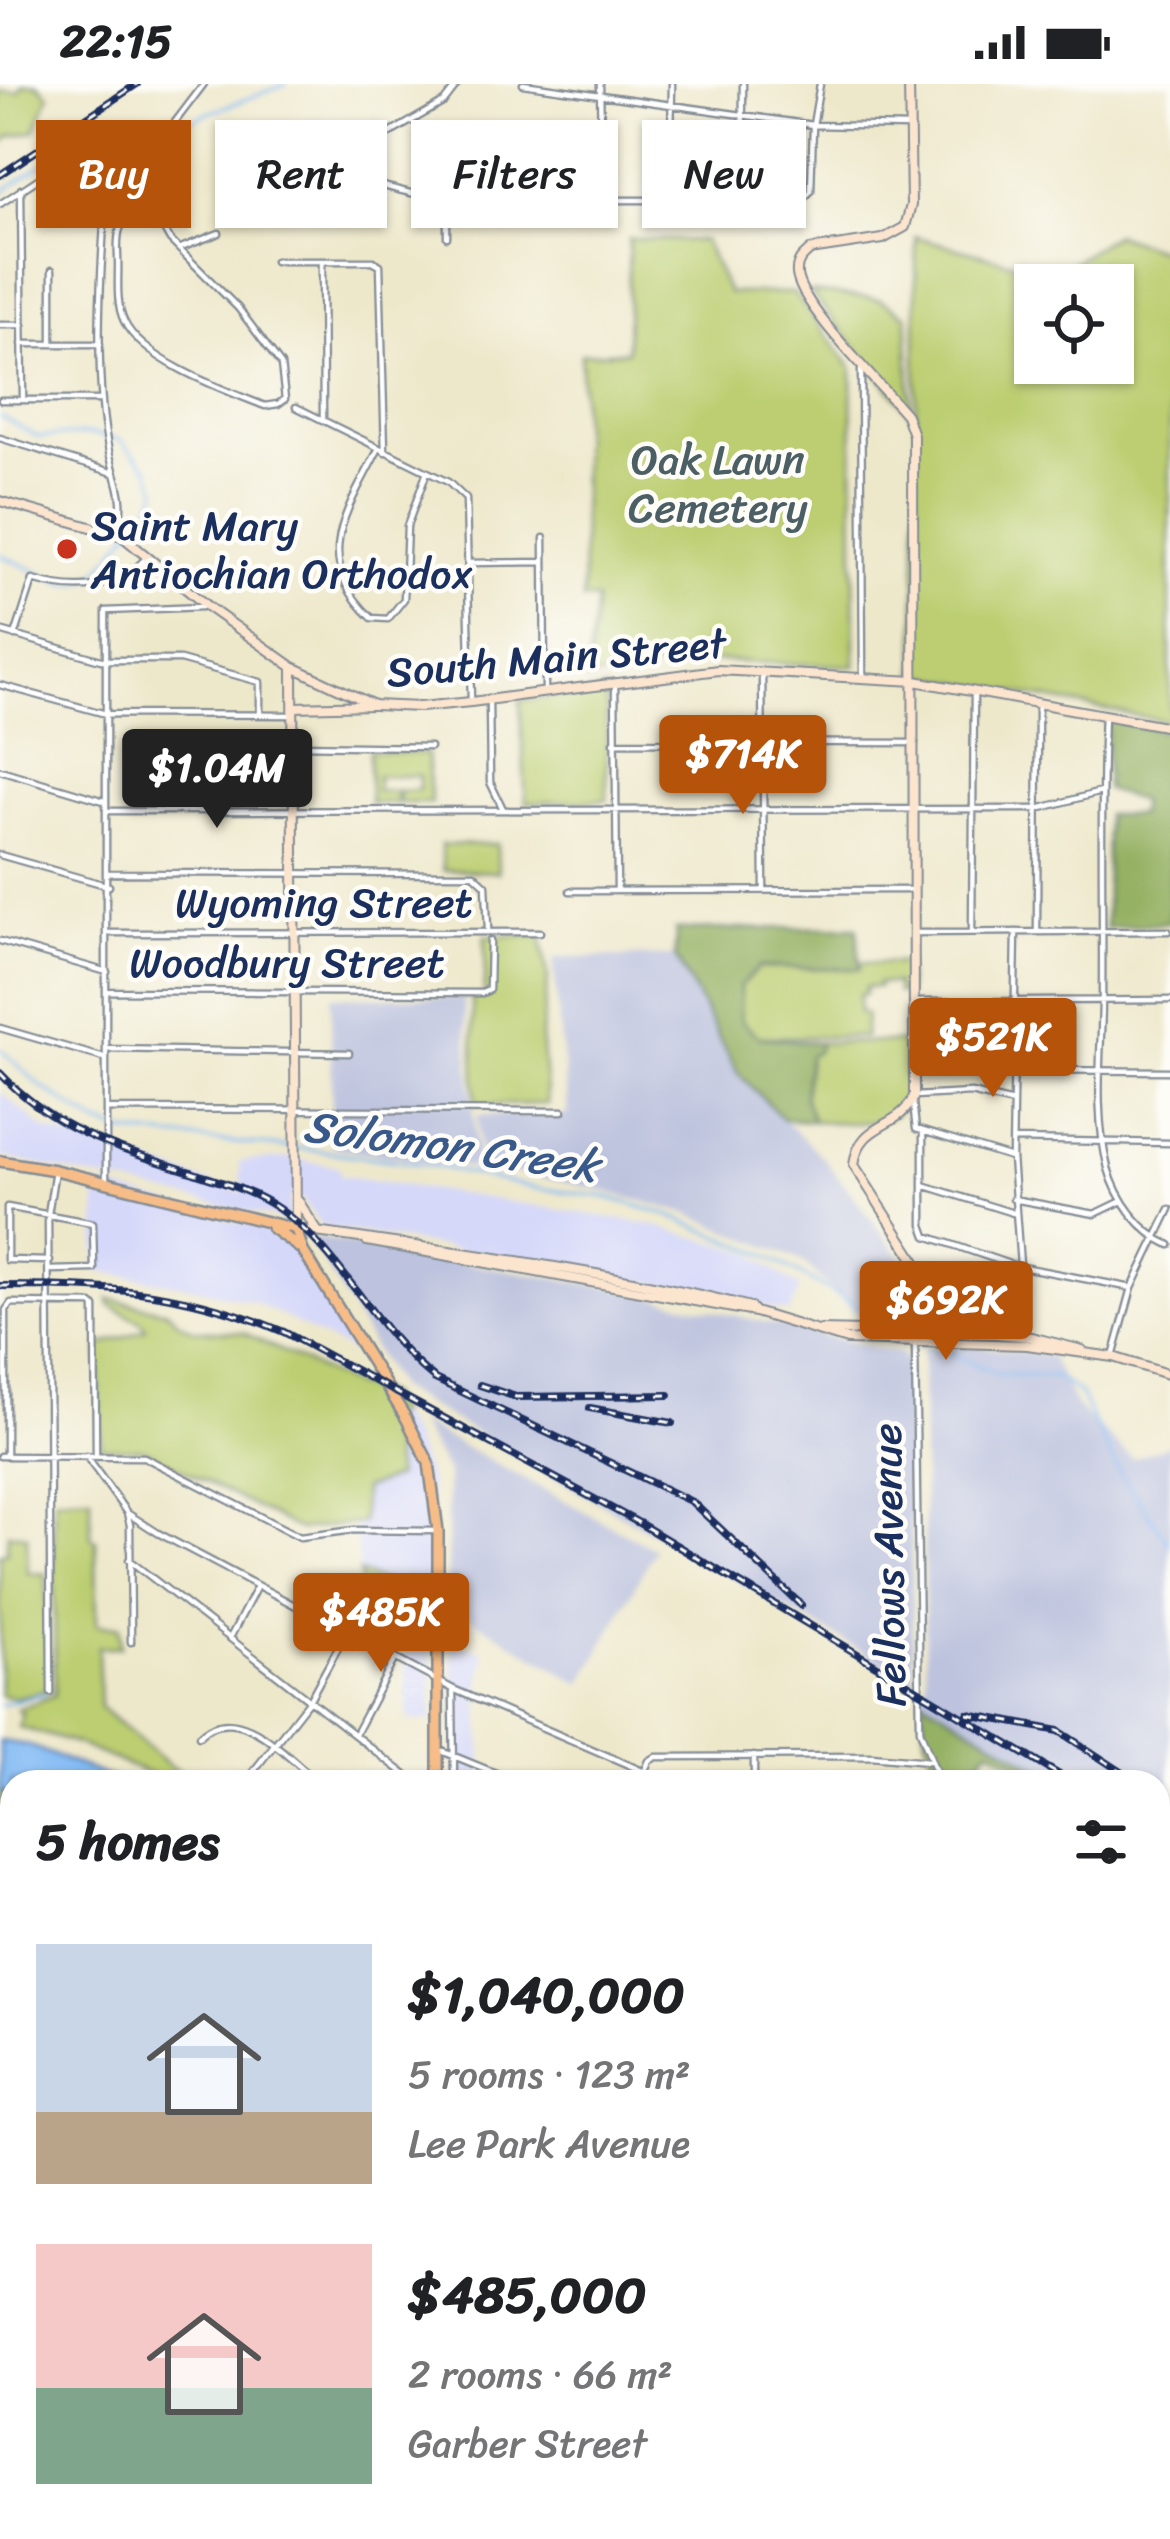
<!DOCTYPE html>
<meta charset="utf-8">
<style>
body{margin:0;font-family:Sriracha,sans-serif;background:#f2f2f2;color:#202124;height:100vh;display:flex;flex-direction:column;font-size:45px;white-space:nowrap}
*{box-sizing:border-box;margin:0}
p{font-size:39px;color:#757577}
.icon{flex:none;width:66px;height:66px;fill:none;stroke:currentColor;stroke-width:2;stroke-linecap:round;stroke-linejoin:round}
.map{position:relative;flex:1;overflow:hidden}
.details{position:absolute;left:0px;top:1686px;width:1170px;height:771px;display:flex;flex-direction:column;background:#fff;border-radius:36px 36px 0 0;box-shadow:0 3px 9px #0004}
.details>*{flex:none}
.banner{position:absolute;left:36px;top:36px;width:1098px;height:108px;display:flex;gap:24px}
.tools{position:absolute;left:1014px;top:180px;display:grid;gap:24px}
.tools a{display:grid;place-items:center;width:120px;height:120px;border-radius:0px;background:#fff;box-shadow:0 3px 9px #0004;font-size:60px}
.price{position:absolute;translate:-50% -102px;padding:0 27px;border-radius:12px;background:#b45309;color:#fff;font-size:39px;line-height:78px;filter:drop-shadow(0 3px 6px #0008)}
.price::after{content:'';position:absolute;left:50%;top:72px;width:36px;height:27px;margin-left:-18px;background:inherit;clip-path:polygon(0 0,100% 0,50% 100%)}
.price.current{background:#222;color:#fff}
ul{padding:0;list-style:none}
li{display:flex;align-items:center;gap:36px;height:300px;padding:0 36px}
li span{display:grid;place-items:center;flex:none;width:336px;height:240px;border-radius:0px;color:#555}
li>.icon{margin-inline-start:auto}
span .icon{width:144px;height:144px;fill:#fffc;stroke-width:1}
li b{font-size:51px}
h2{display:flex;justify-content:space-between;align-items:center;height:144px;padding:0 36px;font-size:51px}
.chip{padding:0 42px;border-radius:0px;background:#fff;box-shadow:0 3px 9px #0004;font-size:42px;line-height:108px}
.chip.current{background:#b45309;color:#fff}
.status{display:flex;justify-content:space-between;align-items:center;height:84px;padding:0 60px;background:#fff;direction:ltr}
.status svg{height:33px;fill:currentColor}
.map>svg:first-child{display:block}
.built{fill:#d5d8f9}
.industrial{fill:#bdc3de}
.green{fill:#bcce71;stroke:#6c7e68;stroke-width:3;fill-rule:evenodd}
.forest{fill:#95b163;stroke:#587060;stroke-width:3}
.water{fill:#84bbf4;stroke:#5075a9;stroke-width:3}
.lines{fill:none;stroke-linecap:round;stroke-linejoin:round}
.stream{stroke:#84bbf4;stroke-width:3}
.street-casing{stroke:#848c94;stroke-width:9}
.secondary-casing{stroke:#848c94;stroke-width:12}
.primary-casing{stroke:#848c94;stroke-width:14}
.street{stroke:#fff;stroke-width:4.5}
.secondary{stroke:#fce5cf;stroke-width:8}
.primary{stroke:#f7bd88;stroke-width:9}
.rail-casing{stroke:#1b2f5e;stroke-width:8}
.rail{stroke:#fdfcf7;stroke-width:3;stroke-dasharray:9;stroke-linecap:butt}
.poi-dot{fill:#c8321e;stroke:#fdfcf7;stroke-width:4.5}
.labels{text-anchor:middle;stroke-width:9;stroke-linejoin:round;paint-order:stroke}
.park-label{font-size:42px;fill:#4b5f64;stroke:#fdfcf7}
.poi-label{font-size:42px;fill:#1b2f5e;stroke:#fdfcf7;text-anchor:start}
.street-label{font-size:42px;fill:#1b2f5e;stroke:#fdfcf7}
.water-label{font-size:45px;font-style:italic;fill:#3a598b;stroke:#fdfcf7}
</style>
<div class="status"><b>22:15</b><svg viewBox="0 0 49 12"><path d="M0 12V9h3v3zM5 12V6h3v6zM10 12V3h3v9zM15 12V0h3v12zM26 1h20v11H26zM47 4h2v5h-2z"/></svg></div>
<div class="map">
<svg width="1170" height="2455" viewBox="0 0 1170 2455">
<rect width="100%" height="100%" fill="#fdfcf7"/>
<filter id="ink" filterUnits="userSpaceOnUse"><feTurbulence type="fractalNoise" baseFrequency=".00833" numOctaves="2"/><feDisplacementMap in="SourceGraphic" scale="24" xChannelSelector="R" yChannelSelector="G"/><feConvolveMatrix kernelMatrix="1 2 1 2 8 2 1 2 1" color-interpolation-filters="sRGB"/></filter>
<filter id="wash" filterUnits="userSpaceOnUse"><feTurbulence type="fractalNoise" baseFrequency=".004" numOctaves="4" result="noise"/><feDisplacementMap in="SourceGraphic" scale="48" xChannelSelector="R" yChannelSelector="G"/><feGaussianBlur stdDeviation="2.7" result="paint"/><feColorMatrix in="noise" values="0 0 0 0 0 0 0 0 0 0 0 0 0 0 0 0 0 1.4 0 .05"/><feComposite in="paint" operator="in"/></filter>
<g filter="url(#wash)">
<rect width="100%" height="100%" fill="#eee8cb"/>
<path class="built" d="M0 1007 44 1045 242 1109 240 1077 289 1074 340 1083V1091L650 1140 751 1169 800 1204 789 1229 728 1213 322 1142 300 1112H290L289 1137 0 1072Z
M96 1100 272 1147 291 1160 301 1172 358 1265 353 1269 256 1219 195 1203 97 1187Z
M397 1330 413 1355 430 1398 432 1637 408 1636 405 1573 410 1549V1508L359 1489 355 1440 362 1438 363 1405 388 1334Z
M452 1557 485 1568 479 1609 484 1698H457Z"/>
<path class="industrial" d="M675 872 738 989 825 1076 912 1187 916 1206 911 1228 888 1244H872L802 1177 689 1130 594 1104 481 1083 477 1031H568L553 874Z
M331 912 464 914 478 1085 332 1063Z
M317 1154 618 1205 900 1269 908 1277 913 1596 397 1304 311 1157Z
M962 1261 1050 1272 1076 1322 1132 1375 1170 1360V1763L1158 1756V1698H1063L922 1612 923 1604 926 1605 922 1263Z
M417 1338 655 1465 582 1600 448 1521 447 1388Z"/>
<path class="green" d="M23 0H38L49 11 35 47 11 52 0 60V8H19Z
M1115 150 1170 169V638L916 590V153L1055 190ZM1035 201H1113V279H1035Z
M629 155 704 157 728 209H794L852 284 855 582 691 576 586 596 596 516H583L581 270 627 267Z
M810 208 880 215 907 232 911 330Z
M606 606 607 716 526 719 520 617Z
M369 667 427 670 431 719H399V707L419 706V692H377V707H396L397 719H370Z
M497 760 498 788 443 786 441 761Z
M485 852H541L548 895 541 951 547 1020 476 1021 472 913H484Z
M860 879H907V909H897L896 900 878 899V903H865V910H859V928L866 931 864 953H759L740 936V902L759 884 859 885Z
M907 958C906 975 910 992 908 1008 903 1049 841 1038 813 1037L804 1013 809 971 818 966 819 959Z
M109 1215 168 1227 178 1238 195 1246 244 1249 352 1301 386 1310 397 1330 388 1334 396 1393 363 1405 362 1439 299 1446 143 1365 101 1363 99 1262 146 1245 142 1238 110 1221Z
M91 1412V1454L96 1456 97 1541 120 1542 121 1563H98L100 1623 171 1683 201 1698H167L80 1661 19 1643 22 1630 17 1625 55 1611 54 1414Z
M8 1449 27 1451 28 1489 46 1490 49 1606 14 1614 0 1611V1470L7 1468Z
M359 1489 410 1507V1549L365 1526Z
M1165 2032V2072L1170 2073V2205L1158 2206V2034Z"/>
<path class="forest" d="M1107 635 1170 648V839L1106 844V731H1139V716L1106 706Z
M857 843 860 885 759 883 740 902 741 937 759 953 819 959 818 966 809 972 804 1013 813 1037 783 1035 738 989 675 872 676 846Z
M922 1614 1063 1698H1052L989 1664 968 1693V1698C927 1698 923 1646 922 1614Z
M0 1707 12 1712V2090L0 2082Z"/>
<path class="water" d="M0 1657 28 1661 121 1698H12V1712L0 1707Z
M0 2082 12 2090V2260L0 2249Z
M669 2445H930L941 2455H685Z"/>
<g class="lines">
<path class="stream" d="M177 41 287 0
M0 110 68 62 89 66 130 47 167 43
M0 332 38 353 91 350 120 356 149 384 158 406C152 426 138 436 126 452 75 525 70 499 0 471
M0 965 42 1003 98 1040 128 1049 306 1065 434 1082 535 1104 607 1113 668 1131 764 1170 891 1241
M946 1267 997 1290 1056 1293 1079 1309 1119 1388 1170 1460
M0 1621 45 1609"/>
</g>
</g>
<g filter="url(#ink)">
<g class="lines">
<g class="street-casing">
<path id="street" d="M523 0 813 41 909 43
M600 0 602 117
M340 91 347 74 444 18 458 0
M309 94C361 89 397 110 447 116H802L811 107 813 41 820 0
M21 105 23 316
M670 116 672 0
M742 116 743 0
M0 120 47 89
M139 127 158 135 170 156 238 224 281 281 285 315 278 320 265 322C227 307 142 277 124 237 115 218 119 193 118 173 117 152 117 135 139 127Z
M447 153V116
M181 164 219 149
M275 177H373L380 181 385 368
M322 180 323 336
M0 241H23
M22 260H100
M52 260V186
M861 286 863 592
M1 316H102
M296 323 448 398 466 415 471 618
M0 354 114 389
M379 364C347 427 309 475 372 534L388 535 404 515 407 442 427 388
M115 448C129 418 116 398 109 368 94 299 100 197 105 126L113 110 143 80 204 0
M544 454 545 608
M469 479 542 478
M0 547 101 576H180L260 598V631
M15 552 33 496C77 509 116 507 148 472
M762 588 764 805
M615 598 617 807
M0 601 106 630 294 631
M489 616 490 698 503 725
M1104 630C1100 726 1103 822 1102 918 1101 973 1094 1030 1108 1084 1117 1116 1140 1148 1170 1161
M614 658 915 659
M294 661 430 663
M0 686 104 717
M108 727 1038 725 1101 708
M0 771 109 802
M109 789 474 790 486 801 488 845
M570 807 912 806
M1037 847 1038 619
M972 848 974 609
M1016 848 1012 1074 1020 1181
M109 849 540 848
M915 849 1168 847
M0 857 107 888
M108 907 482 909 489 906 490 857
M914 918 1170 916
M0 944 104 974
M106 965 349 969
M1015 986 1170 987
M914 1012 971 1009 1013 1019
M913 1018 916 1045 1011 1074
M107 1025 563 1027
M923 1048V1141L927 1152 1012 1181 1132 1204
M1013 1056 1170 1059
M106 1097V527L202 523
M923 1101 1013 1129
M1013 1115 1095 1130 1122 1117
M50 1177 7 1176V1123L93 1139 94 1185 50 1186
M918 1225 949 1228 991 1242
M915 1259 920 1646 940 1698
M1113 1273 1132 1204 1170 1125
M0 1372 144 1373 300 1453 354 1446 436 1447
M6 1372V1226L11 1219 92 1220 95 1223 96 1372
M86 1372 127 1429 130 1441 131 1558
M127 1429 158 1449 453 1605 668 1698
M129 1476 415 1698
M231 1552 256 1504
M453 1608 454 1698
M51 1609 48 1130 55 1086
M355 1650 394 1576
M199 1652C237 1613 287 1673 319 1698
M444 1668 518 1698
M754 1672V1698
M245 1698 310 1615 346 1549
M640 1698 649 1677 656 1673 871 1672 929 1677
M1158 1790 1170 1795
M1158 1968H1170
M0 2394 8 2366
M261 2445 278 2455
M305 2445 319 2455
M421 2445 437 2455
M0 2454 2 2455
M455 2455 461 2445"/>
</g>
<g class="secondary-casing">
<path id="secondary" d="M909 0 911 121 905 143 883 155 810 166C802 173 796 178 797 190 800 222 882 302 906 331L913 351 914 1012C899 1047 859 1036 854 1081L920 1184 915 1259
M0 417 122 452 208 523 293 583 374 621 420 623 471 618 718 586 915 597 1170 643
M293 585 296 1145C447 1167 601 1185 750 1223L755 1228
M294 623 373 621
M297 1115 318 1148
M367 1157 755 1228 847 1256 1027 1261 1113 1273 1170 1291
M821 1246 995 1250 1031 1253 1082 1266
M206 2455 213 2445"/>
</g>
<g class="primary-casing">
<path id="primary" d="M0 1077 55 1086 296 1145 303 1167 406 1334 429 1379 438 1447V1698
M271 1143 301 1165
M0 2363 12 2368
M156 2445 171 2455"/>
</g>
<use href="#street" class="street"/>
<use href="#secondary" class="secondary"/>
<use href="#primary" class="primary"/>
<g class="rail-casing">
<path id="rail" d="M0 91 137 0
M0 989C54 1047 121 1066 194 1089 224 1099 253 1107 279 1125 343 1170 374 1247 435 1295L692 1418 801 1521
M0 1202C108 1202 183 1205 284 1248L639 1439 1071 1698
M480 1301 516 1313 669 1311
M590 1324 672 1339
M968 1630 1059 1647 1137 1698
M1158 1712 1170 1720
M1158 1751 1170 1758"/>
</g>
<use href="#rail" class="rail"/>
</g>
</g>
<circle class="poi-dot" cx="67" cy="465" r="12"/>
<g class="labels">
<g class="park-label">
<text x="718" y="390">Oak Lawn<tspan x="718" dy="48">Cemetery</tspan></text>
</g>
<g class="poi-label">
<text x="91" y="456">Saint Mary<tspan x="91" dy="48">Antiochian Orthodox</tspan></text>
</g>
<g class="street-label">
<text transform="translate(556 573) rotate(-5)" y="15">South Main Street</text>
<text x="324" y="833">Wyoming Street</text>
<text x="287" y="893">Woodbury Street</text>
<text transform="translate(888 1481) rotate(-91)" y="15">Fellows Avenue</text>
</g>
<g class="water-label">
<text transform="translate(451 1061) rotate(8)" y="16">Solomon Creek</text>
</g>
</g>
</svg>
<div class="tools">
<a><svg class="icon" aria-label="locate" viewBox="0 0 24 24"><circle cx="12" cy="12" r="6"/><path d="M12 2v4M12 18v4M2 12h4M18 12h4"/></svg></a>
</div>
<b class="price" style="left:743px;top:733px">$714K</b>
<b class="price current" style="left:217px;top:747px">$1.04M</b>
<b class="price" style="left:993px;top:1016px">$521K</b>
<b class="price" style="left:946px;top:1279px">$692K</b>
<b class="price" style="left:381px;top:1591px">$485K</b>
<div class="banner">
<a class="chip current">Buy</a>
<a class="chip">Rent</a>
<a class="chip">Filters</a>
<a class="chip">New</a>
</div>
<section class="details">
<h2>5 homes<svg class="icon" aria-label="filters" viewBox="0 0 24 24"><path d="M4 7h16M4 17h16"/><circle cx="9" cy="7" r="2"/><circle cx="15" cy="17" r="2"/></svg></h2>
<ul>
<li><span style="background:linear-gradient(#c9d6e8 70%,#b9a48a 0)"><svg class="icon" aria-label="home" viewBox="0 0 24 24"><path d="M3 11l9-7 9 7M6 9v11h12V9"/></svg></span><div><b>$1,040,000</b><p>5 rooms · 123 m²</p><p>Lee Park Avenue</p></div></li>
<li><span style="background:linear-gradient(#f6c9c9 60%,#7fa58c 0)"><svg class="icon" aria-label="home" viewBox="0 0 24 24"><path d="M3 11l9-7 9 7M6 9v11h12V9"/></svg></span><div><b>$485,000</b><p>2 rooms · 66 m²</p><p>Garber Street</p></div></li>
</ul>
</section>
</div>
